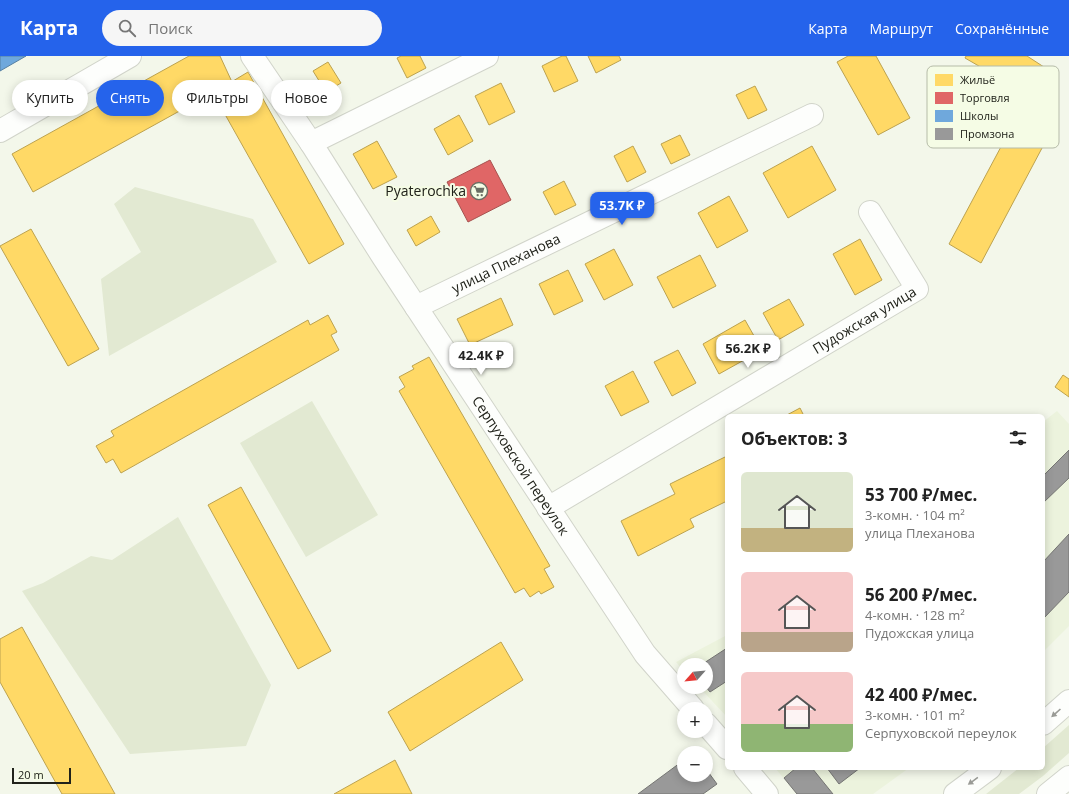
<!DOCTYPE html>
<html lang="ru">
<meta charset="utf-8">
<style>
body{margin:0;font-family:"Open Sans",sans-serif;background:#f6f6f6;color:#222;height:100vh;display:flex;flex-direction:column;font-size:15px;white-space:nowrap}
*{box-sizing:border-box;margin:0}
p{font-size:13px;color:#767676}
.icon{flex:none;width:22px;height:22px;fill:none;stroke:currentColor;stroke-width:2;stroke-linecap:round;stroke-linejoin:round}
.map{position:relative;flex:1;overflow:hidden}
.drawer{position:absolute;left:725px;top:358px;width:320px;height:356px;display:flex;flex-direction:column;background:#fff;border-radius:6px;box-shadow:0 2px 10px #0003}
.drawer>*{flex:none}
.hud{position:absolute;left:12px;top:24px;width:380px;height:36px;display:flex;gap:8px}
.needle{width:26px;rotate:243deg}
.fabs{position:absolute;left:677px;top:602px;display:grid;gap:8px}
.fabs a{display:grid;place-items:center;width:36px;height:36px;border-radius:50%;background:#fff;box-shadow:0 2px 10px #0003;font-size:20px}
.scale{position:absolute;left:12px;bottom:10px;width:59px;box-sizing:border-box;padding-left:4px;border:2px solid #20221a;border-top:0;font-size:11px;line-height:14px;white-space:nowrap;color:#20221a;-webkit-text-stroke:3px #f5fce5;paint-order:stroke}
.price{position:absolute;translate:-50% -34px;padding:0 9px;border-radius:8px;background:#fff;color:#222;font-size:13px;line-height:26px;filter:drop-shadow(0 1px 2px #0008)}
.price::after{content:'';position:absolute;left:50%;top:24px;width:12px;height:9px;margin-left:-6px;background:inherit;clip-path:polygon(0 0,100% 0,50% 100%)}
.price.selected{background:#2563eb;color:#fff}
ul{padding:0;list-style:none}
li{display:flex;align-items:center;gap:12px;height:100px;padding:0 16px}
li span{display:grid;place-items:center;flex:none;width:112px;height:80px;border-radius:6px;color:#555}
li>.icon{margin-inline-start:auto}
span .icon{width:48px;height:48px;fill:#fffc;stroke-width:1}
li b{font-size:17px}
h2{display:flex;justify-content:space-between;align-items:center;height:48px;padding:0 16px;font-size:17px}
.chip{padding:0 14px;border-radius:18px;background:#fff;box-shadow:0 2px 10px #0003;font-size:14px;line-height:36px}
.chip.selected{background:#2563eb;color:#fff}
header{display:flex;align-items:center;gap:24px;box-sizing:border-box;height:56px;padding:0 20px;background:#2563eb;color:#fff}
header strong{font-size:19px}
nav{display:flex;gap:22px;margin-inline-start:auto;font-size:14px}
.search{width:280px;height:36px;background:#f6f6f6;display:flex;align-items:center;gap:10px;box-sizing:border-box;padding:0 14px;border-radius:22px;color:#767676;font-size:15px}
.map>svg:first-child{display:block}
.built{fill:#ecf3dd}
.green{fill:#e2e9d2}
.homes{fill:#ffd966;stroke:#bca24f}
.shops{fill:#e06666;stroke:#a6524f}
.schools{fill:#6fa8dc;stroke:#5780a2}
.industry{fill:#999;stroke:#757573}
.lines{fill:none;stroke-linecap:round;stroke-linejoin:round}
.minor-casing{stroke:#d1d4ca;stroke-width:24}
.primary-casing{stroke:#d1d4ca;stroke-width:24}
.minor{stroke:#fdfefc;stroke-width:22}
.primary{stroke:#fdfefc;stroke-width:22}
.oneway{fill:#9a9b96}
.labels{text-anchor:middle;stroke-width:4;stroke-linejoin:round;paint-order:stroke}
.poi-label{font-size:14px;fill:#20221a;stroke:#f5fce5;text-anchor:end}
.street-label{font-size:14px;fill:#20221a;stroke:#f5fce5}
.key{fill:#f5fce5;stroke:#b5bba8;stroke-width:1}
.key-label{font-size:11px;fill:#20221a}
</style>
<header>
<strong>Карта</strong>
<div class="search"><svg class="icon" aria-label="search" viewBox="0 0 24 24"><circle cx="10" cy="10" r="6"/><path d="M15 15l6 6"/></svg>Поиск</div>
<nav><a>Карта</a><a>Маршрут</a><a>Сохранённые</a></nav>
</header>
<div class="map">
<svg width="1069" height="738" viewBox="0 0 1069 738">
<rect width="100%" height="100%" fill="#f3f7ea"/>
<path class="built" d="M1057 355 1069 368V570L1043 596V366Z
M727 579V661L699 631H706V609H684V615L676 606Z
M775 712H909L873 738H797Z"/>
<path class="green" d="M135 131 253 163 277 206 109 300 101 223 141 196 114 148Z
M312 345 378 459 306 501 240 387Z
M178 461 271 629 246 690 130 698 22 535 43 527 91 500 112 504Z
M1069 669V697L1043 720 1019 738H986L1019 712H1043V692Z"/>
<path class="homes" d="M189 0H220L232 26 33 136 12 98Z
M401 0H420L426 12 407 22 397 2Z
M562 0H566L578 25 554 36 542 10Z
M588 0H619L621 4 596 17Z
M848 0H876L910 62 878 79 837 6Z
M966 0H1027L1047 13 1031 41 1012 30 1009 36 981 20 984 13 965 2Z
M328 6 341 27 326 36 313 15Z
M248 16 344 188 309 208 213 37Z
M501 27 515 56 489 69 475 40Z
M755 30 767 54 748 63 736 39Z
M459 59 473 85 448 99 434 73Z
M1018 59 1050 77 981 207 949 188Z
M680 79 690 99 671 108 661 88Z
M377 85 397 121 373 133 353 98Z
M633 90 646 116 627 126 614 100Z
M812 90 836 134 788 162 763 117Z
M564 125 576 149 555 159 543 136Z
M729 140 748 175 717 192 698 157Z
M431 160 440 176 416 190 407 174Z
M31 173 99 293 68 310 0 190Z
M860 183 882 224 855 239 833 198Z
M614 193 633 229 604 244 585 208Z
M700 199 716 230 673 252 657 221Z
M568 214 583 245 554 259 539 228Z
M501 242 513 269 470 289 457 263Z
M789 243 804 269 778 284 763 257Z
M328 259 337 276 331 279 339 294 121 417 113 403 106 407 96 390 114 380 111 375 308 264 310 269Z
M745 264 762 294 719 318 703 288Z
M678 294 696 327 672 340 654 306Z
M429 301 550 510 544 513 554 531 541 538 539 535 530 541 524 532 515 537 399 335 405 331 399 321 414 313 412 310Z
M633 315 649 346 621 360 605 330Z
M1063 319 1069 323V341L1055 331Z
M800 352 804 360H785Z
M727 400V445L690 463 694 471 638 500 621 465 675 438 670 428Z
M241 431 331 595 298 613 208 449Z
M22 571 115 738H62L0 626V583Z
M501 586 523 624 410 695 388 656Z
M395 704 412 738H334Z"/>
<path class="shops" d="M490 104 511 144 468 166 447 126Z"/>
<path class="schools" d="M0 0H26L0 15Z"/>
<path class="industry" d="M1069 394V422L1043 447V420Z
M1069 478V536L1043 563V506Z
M727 592V625L710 636 706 631V609H701Z
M684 704V719H706V713L717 728 703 738H638Z
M796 712H812L833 738H797L784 722Z
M827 712H860L839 728Z"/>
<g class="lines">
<g class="minor-casing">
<g id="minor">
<path id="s1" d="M252 0 311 87 383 201 645 598 693 653"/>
<path d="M0 75 130 0"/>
<path d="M311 87 487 0"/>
<path id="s2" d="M416 251 812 59"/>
<path id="s3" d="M548 452 917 233 870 156"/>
<path d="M706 668 727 692"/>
<path d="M745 712 767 738"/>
</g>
</g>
<g class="primary-casing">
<path id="primary" d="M1043 668 1069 645
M955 738 990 712
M1048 738 1069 721"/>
</g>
<use href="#minor" class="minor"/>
<use href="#primary" class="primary"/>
</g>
<defs><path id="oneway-solid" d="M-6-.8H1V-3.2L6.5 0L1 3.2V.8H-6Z"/></defs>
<g class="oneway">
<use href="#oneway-solid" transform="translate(1056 657) rotate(138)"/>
<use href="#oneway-solid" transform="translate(973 725) rotate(144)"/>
</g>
<defs>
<g id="supermarket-ring" transform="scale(0.9)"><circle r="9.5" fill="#f5fce5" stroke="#6a6d63" stroke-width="1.5"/><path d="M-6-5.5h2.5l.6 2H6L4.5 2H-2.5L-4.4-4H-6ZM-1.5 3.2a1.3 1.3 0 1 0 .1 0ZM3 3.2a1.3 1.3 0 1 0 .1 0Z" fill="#6a6d63"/></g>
</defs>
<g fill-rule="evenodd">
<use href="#supermarket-ring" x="479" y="135"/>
</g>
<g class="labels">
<g class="poi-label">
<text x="466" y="140">Pyaterochka</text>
</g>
<g class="street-label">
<text dy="5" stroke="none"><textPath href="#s2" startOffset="100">улица Плеханова</textPath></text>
<text dy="5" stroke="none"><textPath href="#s3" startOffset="368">Пудожская улица</textPath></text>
<text dy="5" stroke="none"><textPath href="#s1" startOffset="490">Серпуховской переулок</textPath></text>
</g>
</g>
<rect x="927" y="10" width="132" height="82" rx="6" class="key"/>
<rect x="935" y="18" width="18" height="12" fill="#ffd966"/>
<rect x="935" y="36" width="18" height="12" fill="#e06666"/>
<rect x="935" y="54" width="18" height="12" fill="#6fa8dc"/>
<rect x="935" y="72" width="18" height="12" fill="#999"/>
<g class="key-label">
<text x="960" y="28">Жильё</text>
<text x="960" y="46">Торговля</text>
<text x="960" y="64">Школы</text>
<text x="960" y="82">Промзона</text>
</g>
</svg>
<div class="fabs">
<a><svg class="needle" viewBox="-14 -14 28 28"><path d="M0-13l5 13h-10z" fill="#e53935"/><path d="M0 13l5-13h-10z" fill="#767676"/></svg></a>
<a>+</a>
<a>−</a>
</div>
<div class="scale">20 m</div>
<b class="price selected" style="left:622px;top:170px">53.7K ₽</b>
<b class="price" style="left:748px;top:313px">56.2K ₽</b>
<b class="price" style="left:481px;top:320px">42.4K ₽</b>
<div class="hud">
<a class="chip">Купить</a>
<a class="chip selected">Снять</a>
<a class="chip">Фильтры</a>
<a class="chip">Новое</a>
</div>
<section class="drawer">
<h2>Объектов: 3<svg class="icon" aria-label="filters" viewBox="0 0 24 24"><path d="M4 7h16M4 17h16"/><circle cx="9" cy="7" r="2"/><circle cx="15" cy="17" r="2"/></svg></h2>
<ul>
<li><span style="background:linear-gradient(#dfe7d0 70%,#c2b280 0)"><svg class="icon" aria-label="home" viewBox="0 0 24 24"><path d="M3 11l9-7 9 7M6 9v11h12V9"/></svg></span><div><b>53 700 ₽/мес.</b><p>3-комн. · 104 m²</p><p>улица Плеханова</p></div></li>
<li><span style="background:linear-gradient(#f6c9c9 75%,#b9a48a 0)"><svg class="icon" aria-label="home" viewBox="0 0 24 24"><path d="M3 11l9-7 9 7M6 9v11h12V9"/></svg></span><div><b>56 200 ₽/мес.</b><p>4-комн. · 128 m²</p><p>Пудожская улица</p></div></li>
<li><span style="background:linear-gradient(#f6c9c9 65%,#8fb573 0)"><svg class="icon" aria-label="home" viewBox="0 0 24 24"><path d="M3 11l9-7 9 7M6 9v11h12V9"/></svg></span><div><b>42 400 ₽/мес.</b><p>3-комн. · 101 m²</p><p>Серпуховской переулок</p></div></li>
</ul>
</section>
</div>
